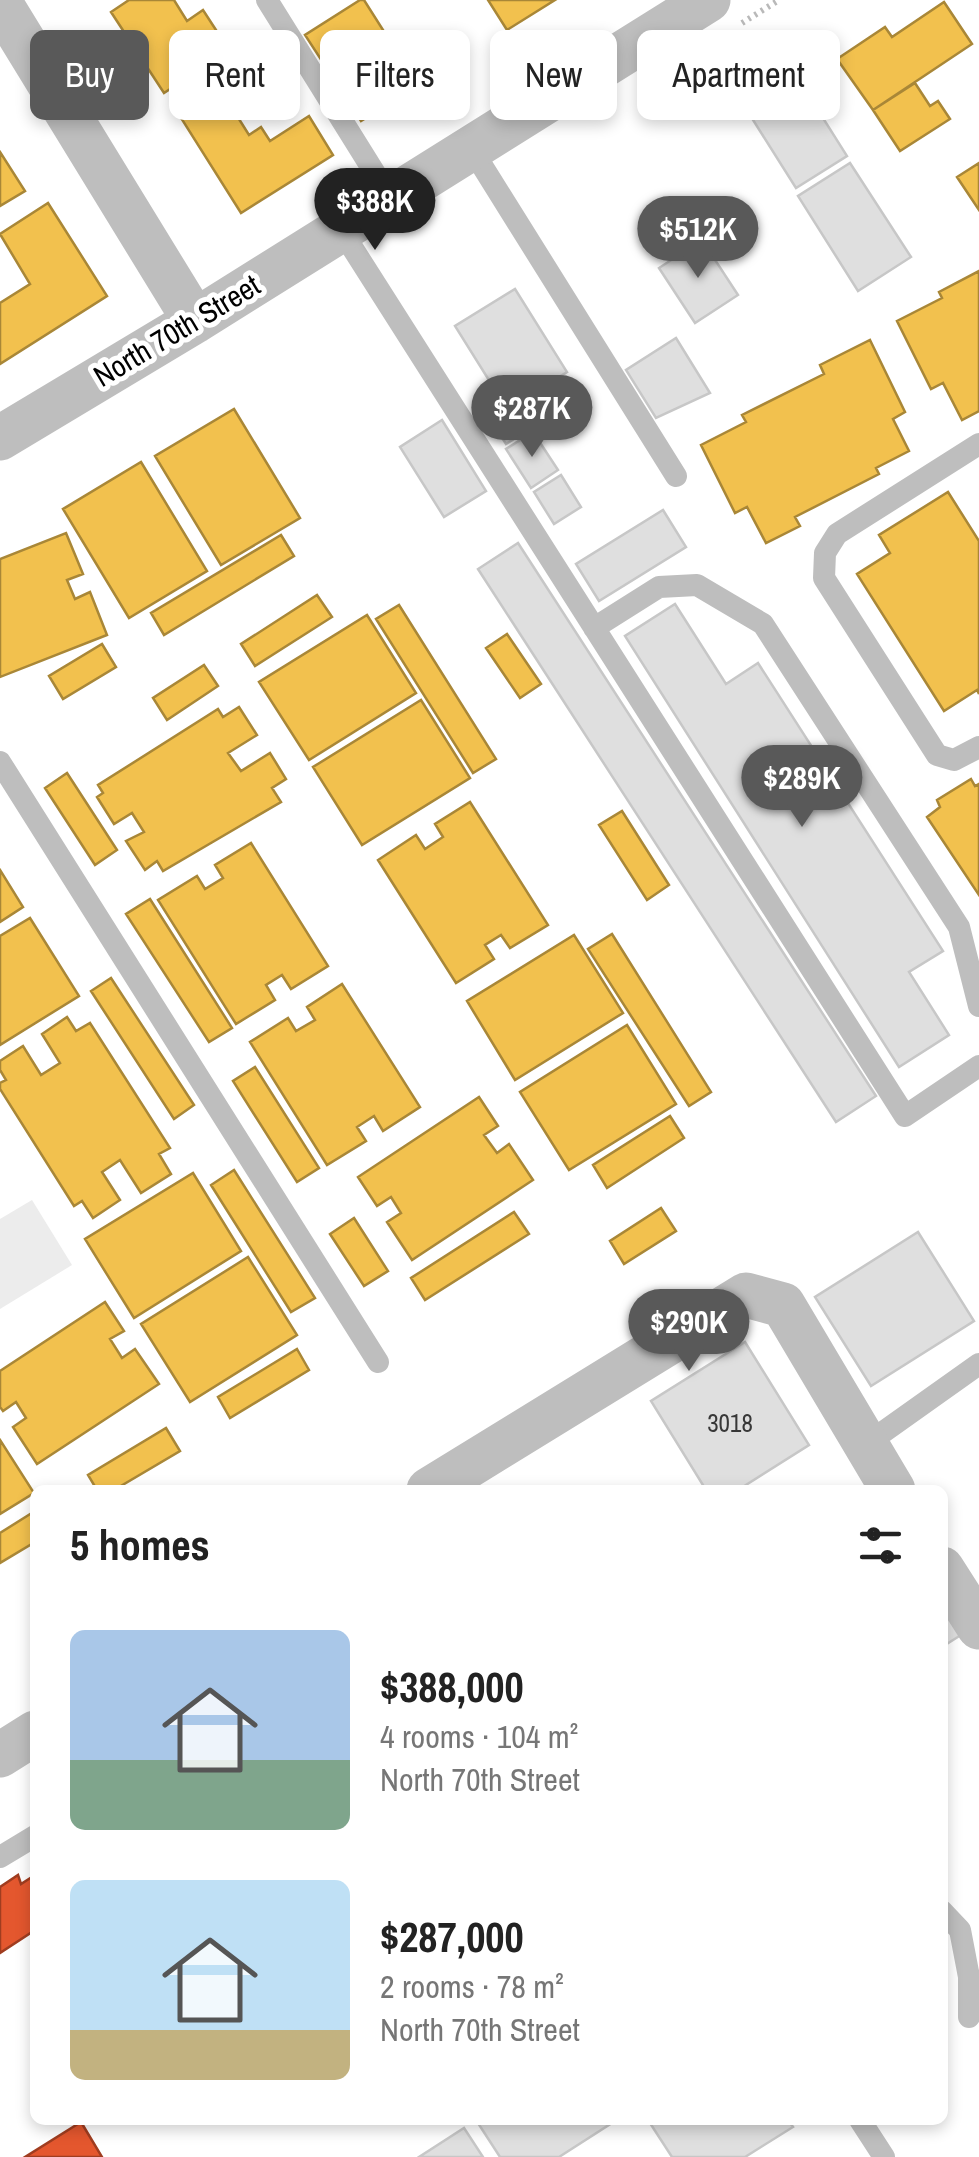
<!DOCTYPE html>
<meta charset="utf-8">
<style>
body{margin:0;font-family:"Archivo Narrow",sans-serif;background:#f2f2f2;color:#222;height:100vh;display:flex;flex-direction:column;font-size:38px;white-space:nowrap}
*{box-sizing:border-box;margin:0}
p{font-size:32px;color:#767676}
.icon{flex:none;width:55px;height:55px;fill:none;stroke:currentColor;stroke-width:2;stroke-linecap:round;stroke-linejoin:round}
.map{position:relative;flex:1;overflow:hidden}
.sheet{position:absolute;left:30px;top:1485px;width:918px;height:640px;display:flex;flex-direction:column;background:#fff;border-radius:15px;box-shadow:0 5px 15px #0003}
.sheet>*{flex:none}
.top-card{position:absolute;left:30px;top:30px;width:920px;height:90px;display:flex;gap:20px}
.price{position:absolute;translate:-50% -85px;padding:0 22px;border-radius:35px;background:#595959;color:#fff;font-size:32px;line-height:65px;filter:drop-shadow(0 2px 5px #0008)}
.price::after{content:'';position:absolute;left:50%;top:60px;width:30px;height:22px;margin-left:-15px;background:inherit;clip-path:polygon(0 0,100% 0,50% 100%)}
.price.selected{background:#222;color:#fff}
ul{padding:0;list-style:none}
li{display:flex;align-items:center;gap:30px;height:250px;padding:0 40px}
li span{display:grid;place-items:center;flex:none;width:280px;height:200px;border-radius:15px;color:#555}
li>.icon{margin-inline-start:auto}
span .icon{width:120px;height:120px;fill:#fffc;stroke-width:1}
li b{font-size:42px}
h2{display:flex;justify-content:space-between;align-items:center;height:120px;padding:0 40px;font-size:42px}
.pill{padding:0 35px;border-radius:15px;background:#fff;box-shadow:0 5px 15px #0003;font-size:35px;line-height:90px}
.pill.selected{background:#595959;color:#fff}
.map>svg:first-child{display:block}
.green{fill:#ececec}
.homes{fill:#f2c14e;stroke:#a98737;stroke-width:2.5}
.shops{fill:#e4572e;stroke:#a03d20;stroke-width:2.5}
.building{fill:#dfdfdf;stroke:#c7c7c7;stroke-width:2.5}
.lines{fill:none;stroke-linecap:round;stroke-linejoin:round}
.path{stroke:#b9b9b9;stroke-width:6;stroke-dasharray:2.5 5;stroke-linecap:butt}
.lane{stroke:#bebebe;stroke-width:22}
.street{stroke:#bebebe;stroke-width:45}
.labels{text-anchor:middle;stroke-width:10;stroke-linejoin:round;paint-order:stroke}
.number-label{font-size:25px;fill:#383838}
.street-label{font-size:30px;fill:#000;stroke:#fff}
</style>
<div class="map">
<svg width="979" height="2157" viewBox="0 0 979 2157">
<rect width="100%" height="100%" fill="#fff"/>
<path class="green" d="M32 1200 72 1265 0 1309V1219Z"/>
<path class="homes" d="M129 0H174L187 21 203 10 229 50 164 93 111 12Z
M360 0H364L418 85 361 121 305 35Z
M488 0H555L507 30Z
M944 2 972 44 873 110 837 59 885 27 892 37Z
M915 83 930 106 938 101 950 119 900 151 873 110Z
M217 84 249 135 261 127 270 141 309 116 333 155 241 213 176 110Z
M0 152 25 191 0 206Z
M979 163V210L957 177Z
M48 203 107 296 0 364V303L30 284 0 234Z
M979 271V411L962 420 943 383 931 389 897 321 942 298 939 292Z
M870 340 905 412 893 419 909 451 876 468 879 474 795 517 800 526 766 543 747 507 735 513 701 445 746 422 742 415 824 374 820 365Z
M234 409 300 518 221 565 155 456Z
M141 462 207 571 129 618 63 509Z
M948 492 979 541V694L977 690 944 711 857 574 890 553 879 535Z
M66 533 83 574 67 580 75 599 90 592 107 635 0 677V559Z
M281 535 294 556 164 635 151 613Z
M317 595 332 617 255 666 241 644Z
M399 605 496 759 473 773 376 619Z
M367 615 416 693 309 760 259 682Z
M507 634 541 684 520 698 486 648Z
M102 644 116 667 63 699 49 676Z
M204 665 218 686 167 720 153 698Z
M421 700 470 778 362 845 313 767Z
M239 707 257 735 228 753 241 771 270 753 286 779 272 788 281 802 163 871 157 861 145 870 126 841 144 832 132 813 114 824 97 797 103 793 98 785 218 709 223 717Z
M67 773 117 850 95 865 45 788Z
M971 779 975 786 979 784V895L927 817 940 807 937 800Z
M470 802 548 925 510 948 501 935 485 945 494 959 456 983 378 860 416 835 425 849 443 837 435 824Z
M622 811 669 885 647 900 599 825Z
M251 843 328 966 291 989 282 975 266 985 275 1000 236 1024 158 900 197 876 205 889 223 878 215 865Z
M0 870 23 907 0 922Z
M150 899 232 1028 209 1042 126 914Z
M30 918 79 996 0 1045V936Z
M612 934 711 1092 689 1106 588 949Z
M574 935 623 1013 515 1080 467 1001Z
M111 978 194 1105 174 1119 91 991Z
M342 984 420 1107 383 1131 374 1116 357 1127 366 1141 327 1165 250 1042 288 1018 296 1031 315 1020 307 1007Z
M67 1017 76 1031 90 1023 170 1148 159 1154 171 1174 141 1193 120 1160 102 1172 120 1200 93 1218 82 1201 74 1206 0 1089V1083L6 1080 0 1070V1061L23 1046 41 1075 60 1063 42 1034Z
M627 1025 676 1104 569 1170 520 1092Z
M255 1067 319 1168 297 1182 233 1081Z
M479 1097 498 1126 484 1135 497 1153 509 1144 533 1180 412 1260 387 1222 401 1213 391 1197 377 1206 358 1177Z
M670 1116 684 1138 607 1188 593 1165Z
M234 1170 315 1298 291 1312 211 1185Z
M193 1173 241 1251 134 1318 85 1239Z
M661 1208 676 1231 624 1264 610 1241Z
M514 1212 529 1234 425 1300 411 1278Z
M354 1218 388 1271 364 1286 330 1234Z
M248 1257 297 1335 190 1402 141 1324Z
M105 1302 124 1331 110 1339 122 1358 135 1349 159 1384 37 1464 13 1427 26 1418 16 1402 3 1411 0 1407V1371Z
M297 1349 309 1370 230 1418 218 1397Z
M166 1428 180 1451 114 1490H97L88 1475Z
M0 1440 34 1493 0 1514Z
M35 1511V1542L0 1563V1533Z"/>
<path class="shops" d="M18 1875 21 1884 35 1875V1930L0 1953V1887Z
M81 2122 102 2157H25Z"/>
<path class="building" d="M787 61 847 156 796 188 736 93Z
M850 163 911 257 858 291 798 196Z
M702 240 738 295 695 323 659 268Z
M515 289 567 372 532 394 547 418 506 444 486 412 502 401 455 326Z
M676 338 710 393 656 418 626 370Z
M442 420 486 491 444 517 400 447Z
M533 432 558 470 531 488 506 449Z
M561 475 581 507 554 524 534 492Z
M663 510 686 547 599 601 576 564Z
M518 543 876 1096 836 1122 478 569Z
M675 604 726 684 758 663 943 951 909 972 949 1035 899 1067 625 636Z
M918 1232 974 1321 871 1386 815 1297Z
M745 1342 809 1445 738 1490H706L651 1401Z
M942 1609 961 1635 942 1647Z
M476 2120H615V2121L559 2157H500Z
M648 2120H788L793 2127 745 2157H672Z
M464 2128 483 2157H419Z"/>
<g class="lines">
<path class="path" d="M742 23 779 0"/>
<path class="lane" d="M267 0 391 199
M471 148 676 476
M341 230 905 1116 979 1066
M979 444 837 534 825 553 824 578 937 755 954 760 979 747
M594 628 659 587 697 585 763 624 959 927 979 1006
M0 762 378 1362
M865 1445 979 1364
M0 1857 35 1836
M942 1911 960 1930 969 1977 979 1982
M969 1977V2017
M860 2120 884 2157"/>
<path class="street" d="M0 3 195 321
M0 438 195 321 708 0
M429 1490 746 1295 783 1305 893 1490
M942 1569 979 1627
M0 1755 35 1733"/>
</g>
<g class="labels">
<g class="number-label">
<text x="730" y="1432">3018</text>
</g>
<g class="street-label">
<text transform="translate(177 331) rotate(-31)" y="10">North 70th Street</text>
</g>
</g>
</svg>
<b class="price selected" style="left:375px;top:253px">$388K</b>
<b class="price" style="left:698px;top:281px">$512K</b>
<b class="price" style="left:532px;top:460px">$287K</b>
<b class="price" style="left:802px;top:830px">$289K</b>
<b class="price" style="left:689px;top:1374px">$290K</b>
<div class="top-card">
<a class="pill selected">Buy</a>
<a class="pill">Rent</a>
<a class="pill">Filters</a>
<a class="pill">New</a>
<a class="pill">Apartment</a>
</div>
<section class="sheet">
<h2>5 homes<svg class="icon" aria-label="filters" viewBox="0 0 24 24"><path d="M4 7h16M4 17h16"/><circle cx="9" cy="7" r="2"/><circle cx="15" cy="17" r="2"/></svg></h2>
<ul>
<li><span style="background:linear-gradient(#a9c7e8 65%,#7fa58c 0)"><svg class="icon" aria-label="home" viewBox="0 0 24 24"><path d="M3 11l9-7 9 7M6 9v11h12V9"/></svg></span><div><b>$388,000</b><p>4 rooms · 104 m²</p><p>North 70th Street</p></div></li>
<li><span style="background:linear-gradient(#bfe0f5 75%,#c2b280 0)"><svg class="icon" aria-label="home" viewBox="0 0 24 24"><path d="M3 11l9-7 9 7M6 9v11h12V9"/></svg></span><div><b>$287,000</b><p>2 rooms · 78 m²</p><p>North 70th Street</p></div></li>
</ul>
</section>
</div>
